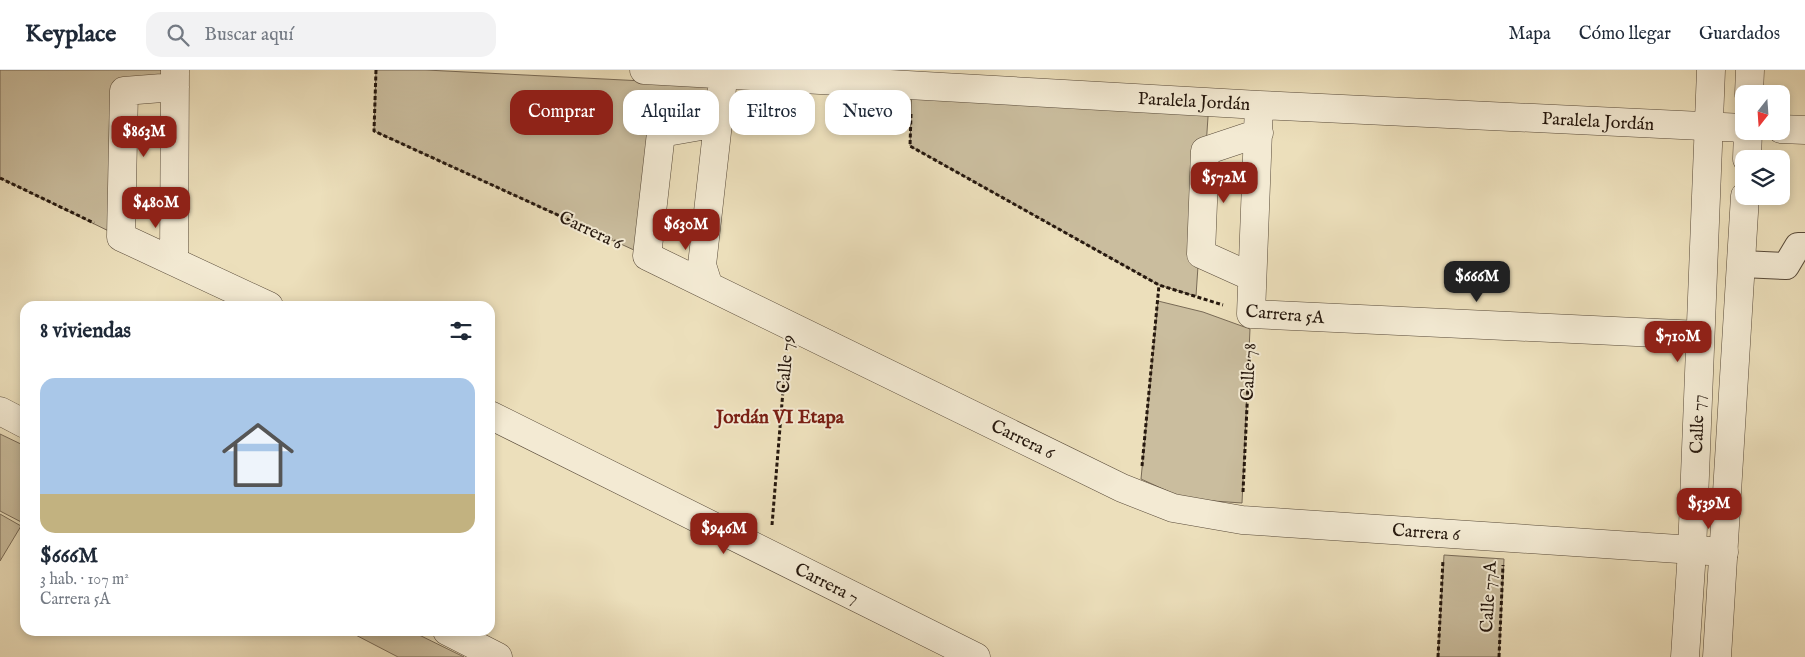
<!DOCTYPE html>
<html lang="es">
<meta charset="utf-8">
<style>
body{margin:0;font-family:"IM FELL English",serif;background:#f2f2f3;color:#1f2937;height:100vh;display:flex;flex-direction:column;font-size:19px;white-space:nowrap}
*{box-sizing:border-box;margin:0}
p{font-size:16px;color:#747a83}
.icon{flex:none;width:28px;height:28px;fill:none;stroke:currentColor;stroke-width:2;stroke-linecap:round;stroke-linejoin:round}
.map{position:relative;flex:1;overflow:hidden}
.details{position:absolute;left:20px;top:231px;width:475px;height:335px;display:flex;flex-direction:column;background:#fff;border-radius:15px;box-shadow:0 2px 8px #0003}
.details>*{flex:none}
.banner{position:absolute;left:510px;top:20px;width:475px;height:45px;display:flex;gap:10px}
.needle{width:32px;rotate:197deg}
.buttons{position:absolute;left:1735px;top:15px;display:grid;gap:10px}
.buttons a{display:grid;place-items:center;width:55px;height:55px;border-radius:10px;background:#fff;box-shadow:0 2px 8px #0003;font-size:25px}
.price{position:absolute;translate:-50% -42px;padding:0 11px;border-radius:10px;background:#8f2418;color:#fff;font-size:16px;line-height:32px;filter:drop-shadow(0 1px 2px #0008)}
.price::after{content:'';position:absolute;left:50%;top:30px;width:15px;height:11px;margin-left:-8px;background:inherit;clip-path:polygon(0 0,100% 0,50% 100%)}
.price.selected{background:#222;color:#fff}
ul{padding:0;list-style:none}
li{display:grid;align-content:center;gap:10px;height:265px;padding:0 20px}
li+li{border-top:1px solid #e0e1e3}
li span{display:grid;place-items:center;height:155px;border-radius:15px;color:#555}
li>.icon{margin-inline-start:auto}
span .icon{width:90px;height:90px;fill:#fffc;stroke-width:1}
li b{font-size:21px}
h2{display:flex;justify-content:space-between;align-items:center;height:60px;padding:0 20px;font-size:21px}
.tag{padding:0 18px;border-radius:15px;background:#fff;box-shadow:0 2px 8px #0003;font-size:18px;line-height:45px}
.tag.selected{background:#8f2418;color:#fff}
header{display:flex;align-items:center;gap:30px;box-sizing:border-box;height:70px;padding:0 25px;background:#fff;border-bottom:1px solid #e0e1e3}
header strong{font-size:24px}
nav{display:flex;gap:28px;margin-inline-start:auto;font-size:18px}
.search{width:350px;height:45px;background:#f2f2f3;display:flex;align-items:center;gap:12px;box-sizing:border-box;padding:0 18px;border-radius:15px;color:#747a83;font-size:19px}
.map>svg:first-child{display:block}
.green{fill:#cabd9e;stroke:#786a56}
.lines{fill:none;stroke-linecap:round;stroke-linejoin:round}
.pedestrian-casing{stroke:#584a39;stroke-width:28}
.minor-casing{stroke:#584a39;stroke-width:29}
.tertiary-casing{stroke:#584a39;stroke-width:29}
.path{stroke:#26180e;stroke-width:3;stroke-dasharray:4 2.5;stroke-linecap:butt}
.pedestrian{stroke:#f3ead3;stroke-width:26}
.minor{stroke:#f3ead3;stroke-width:28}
.tertiary{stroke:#f3ead3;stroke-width:28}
.labels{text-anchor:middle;stroke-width:4;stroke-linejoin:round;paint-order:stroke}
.street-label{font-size:18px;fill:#26180e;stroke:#f3ead3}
.neighbourhood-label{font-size:19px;font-weight:bold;fill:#7a1f14;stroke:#f3ead3}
</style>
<header>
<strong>Keyplace</strong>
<div class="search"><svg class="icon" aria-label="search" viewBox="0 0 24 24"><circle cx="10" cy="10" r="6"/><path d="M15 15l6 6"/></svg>Buscar aquí</div>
<nav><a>Mapa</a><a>Cómo llegar</a><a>Guardados</a></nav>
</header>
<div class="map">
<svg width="1805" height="587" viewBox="0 0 1805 587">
<rect width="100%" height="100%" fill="#ecdfbb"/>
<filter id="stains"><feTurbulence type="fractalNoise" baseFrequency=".004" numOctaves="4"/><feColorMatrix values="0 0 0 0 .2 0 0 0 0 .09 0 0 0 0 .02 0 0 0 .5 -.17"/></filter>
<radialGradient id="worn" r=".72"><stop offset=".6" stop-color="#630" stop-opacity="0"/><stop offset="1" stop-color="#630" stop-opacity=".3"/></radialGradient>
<path class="green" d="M0 0H175L124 22 121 167 0 108Z
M376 0H426L722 15 718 53 661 63 647 186 374 61Z
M912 14 1209 32 1196 226 1159 215 910 76Z
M1158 231 1203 242 1250 259 1242 433 1185 429 1141 409Z
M0 364 25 376V454L0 441Z
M0 444 21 456 0 491Z
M1444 485 1504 489 1499 587H1438Z
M348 561H411L464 587H398Z"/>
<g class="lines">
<g class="pedestrian-casing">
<path id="pedestrian" d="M1742 194 1786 196 1798 176H1805"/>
</g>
<g class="minor-casing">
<path id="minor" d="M644 0 1259 35 1744 58
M175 17 124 21 121 167 269 236
M1259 35 1251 244 1700 265
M718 53 661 63 647 186 1122 418 1173 438 1242 450 1724 482
M1781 59 1805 60
M174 190 175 0
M1252 207 1201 184 1205 81 1259 63
M708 214 702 195 724 0
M0 341 25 354
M490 345 976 587
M447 561 498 587"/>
</g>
<g class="tertiary-casing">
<path id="tertiary" d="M1749 24 1750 0
M1747 89 1748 61
M1685 587 1692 481 1711 0
M1717 587 1745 126"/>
</g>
<path class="path" d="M376 0 374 61 619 173
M911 44 910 76 1159 215 1223 235
M0 108 94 153
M1142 396 1159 215
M1243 422 1250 273
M772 455 786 284
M1438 587 1443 490
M1499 587 1503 495"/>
<use href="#pedestrian" class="pedestrian"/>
<use href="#minor" class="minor"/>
<use href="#tertiary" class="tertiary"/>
</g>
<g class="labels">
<g class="street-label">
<text transform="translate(1194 31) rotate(3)" y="6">Paralela Jordán</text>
<text transform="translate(1598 51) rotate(3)" y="6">Paralela Jordán</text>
<text transform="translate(591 160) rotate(25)" y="6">Carrera 6</text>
<text transform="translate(1285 244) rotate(5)" y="6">Carrera 5A</text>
<text transform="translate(785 294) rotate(-85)" y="6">Calle 79</text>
<text transform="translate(1248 302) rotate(-87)" y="6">Calle 78</text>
<text transform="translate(1697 354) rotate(-88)" y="6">Calle 77</text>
<text transform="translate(1023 369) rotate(26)" y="6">Carrera 6</text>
<text transform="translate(1426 462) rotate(4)" y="6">Carrera 6</text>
<text transform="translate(827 513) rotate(27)" y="6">Carrera 7</text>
<text transform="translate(1488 527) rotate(-87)" y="6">Calle 77A</text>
</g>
<g class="neighbourhood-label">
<text x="780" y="353">Jordán VI Etapa</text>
</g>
</g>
<rect width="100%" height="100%" filter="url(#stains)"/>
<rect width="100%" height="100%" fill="url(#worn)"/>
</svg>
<div class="buttons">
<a><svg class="needle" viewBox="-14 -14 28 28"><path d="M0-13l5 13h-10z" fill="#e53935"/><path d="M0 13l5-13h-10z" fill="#747a83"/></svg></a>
<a><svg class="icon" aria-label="layers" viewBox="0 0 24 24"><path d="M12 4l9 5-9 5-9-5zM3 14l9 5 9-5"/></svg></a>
</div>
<b class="price" style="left:144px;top:88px">$863M</b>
<b class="price" style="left:1224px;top:134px">$572M</b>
<b class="price" style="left:156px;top:159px">$480M</b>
<b class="price" style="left:686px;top:181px">$630M</b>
<b class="price selected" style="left:1477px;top:233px">$666M</b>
<b class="price" style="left:1678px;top:293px">$710M</b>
<b class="price" style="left:1709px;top:460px">$539M</b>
<b class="price" style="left:724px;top:485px">$946M</b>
<div class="banner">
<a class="tag selected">Comprar</a>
<a class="tag">Alquilar</a>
<a class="tag">Filtros</a>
<a class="tag">Nuevo</a>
</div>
<section class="details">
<h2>8 viviendas<svg class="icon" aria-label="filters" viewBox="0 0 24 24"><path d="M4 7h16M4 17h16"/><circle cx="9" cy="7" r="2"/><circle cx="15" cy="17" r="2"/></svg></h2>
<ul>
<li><span style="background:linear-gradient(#a9c7e8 75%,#c2b280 0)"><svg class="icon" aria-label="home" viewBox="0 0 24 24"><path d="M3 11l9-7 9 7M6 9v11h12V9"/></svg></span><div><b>$666M</b><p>3 hab. · 107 m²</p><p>Carrera 5A</p></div></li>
</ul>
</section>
</div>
